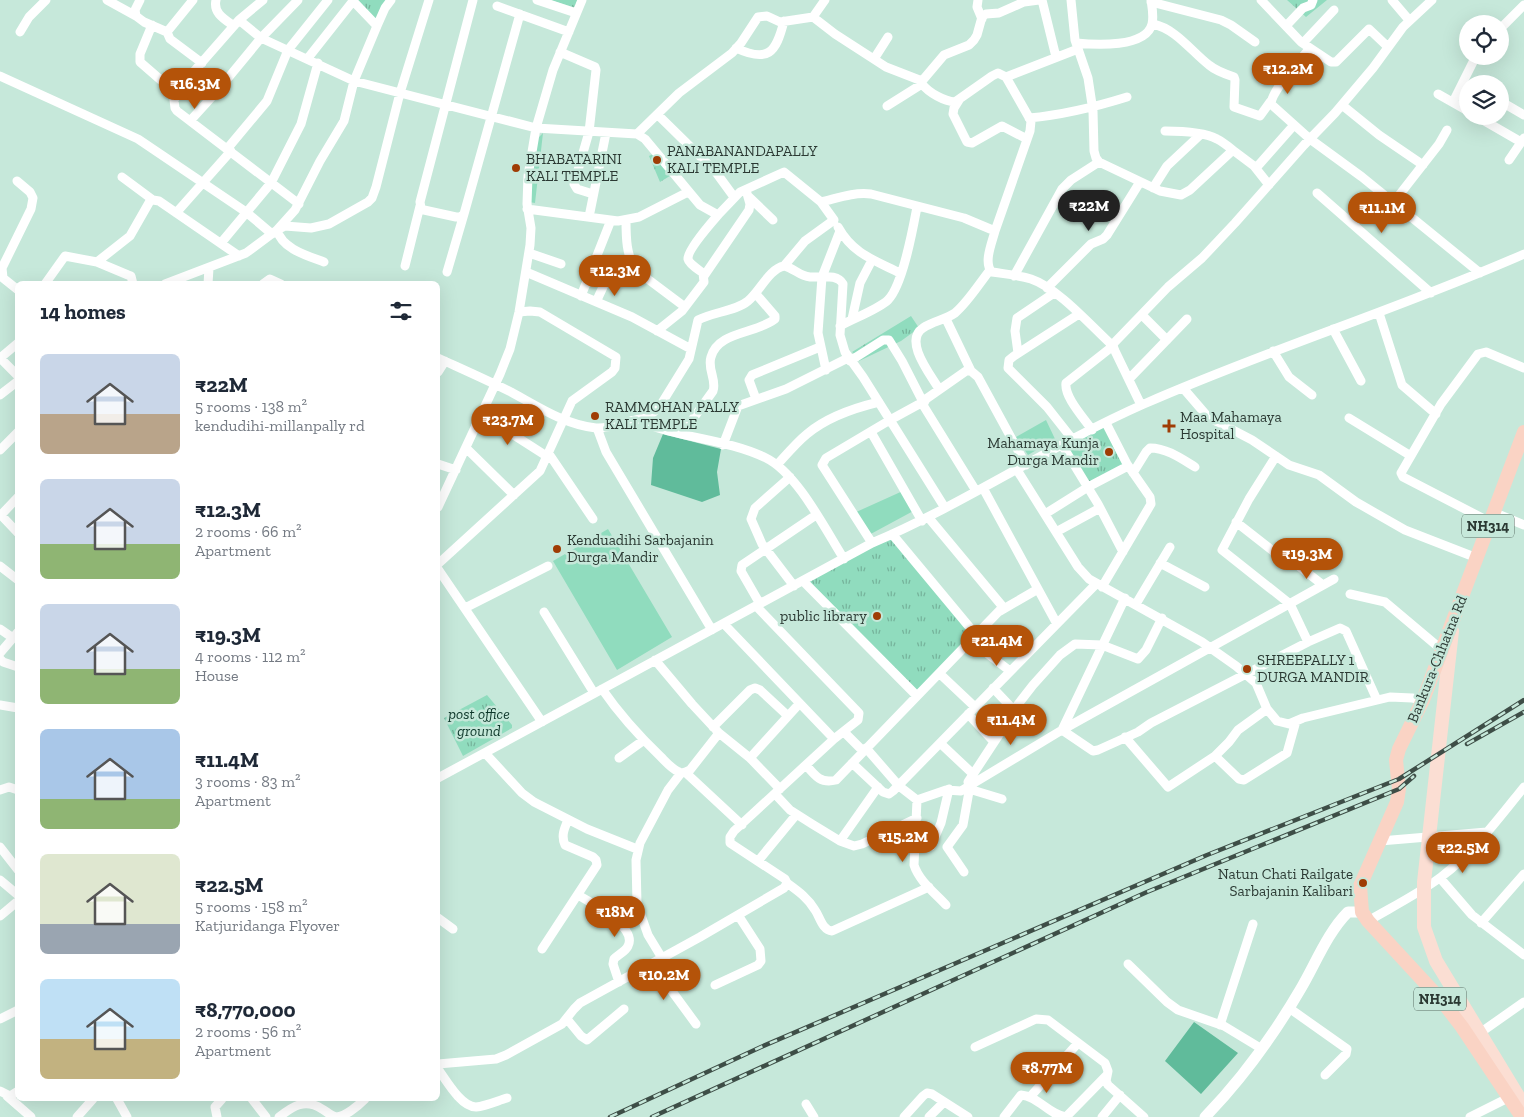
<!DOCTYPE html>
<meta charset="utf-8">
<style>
body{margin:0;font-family:"Zilla Slab",serif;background:#f2f2f3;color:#1f2937;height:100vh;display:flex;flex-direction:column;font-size:19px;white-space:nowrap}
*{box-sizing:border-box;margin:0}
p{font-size:16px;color:#747a83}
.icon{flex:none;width:28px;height:28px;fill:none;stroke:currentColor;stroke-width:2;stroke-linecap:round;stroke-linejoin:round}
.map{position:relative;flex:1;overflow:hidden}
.panel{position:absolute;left:15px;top:281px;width:425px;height:820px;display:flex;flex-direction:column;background:#fff;border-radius:8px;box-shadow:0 5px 20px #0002}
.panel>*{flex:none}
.tools{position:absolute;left:1459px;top:15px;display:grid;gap:10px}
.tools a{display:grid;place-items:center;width:50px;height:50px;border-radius:50%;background:#fff;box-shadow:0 5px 20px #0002;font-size:25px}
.price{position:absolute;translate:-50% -42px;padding:0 11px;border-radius:18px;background:#b45309;color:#fff;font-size:16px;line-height:32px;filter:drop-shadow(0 1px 2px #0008)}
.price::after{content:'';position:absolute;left:50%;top:30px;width:15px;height:11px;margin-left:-8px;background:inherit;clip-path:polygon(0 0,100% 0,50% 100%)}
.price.current{background:#222;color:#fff}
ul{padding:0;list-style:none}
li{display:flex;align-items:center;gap:15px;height:125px;padding:0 25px}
li span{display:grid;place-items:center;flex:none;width:140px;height:100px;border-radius:8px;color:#555}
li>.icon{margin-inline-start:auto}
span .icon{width:60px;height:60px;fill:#fffc;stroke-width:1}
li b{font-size:21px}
h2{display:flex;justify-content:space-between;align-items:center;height:60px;padding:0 25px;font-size:21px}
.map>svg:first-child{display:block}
.grass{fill:#90dcbe}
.park{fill:url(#park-tufts)}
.water{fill:#60bb9b}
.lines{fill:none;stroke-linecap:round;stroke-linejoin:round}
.minor{stroke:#fff;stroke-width:9}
.tertiary{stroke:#fff;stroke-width:11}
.primary{stroke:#fbded3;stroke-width:14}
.trunk{stroke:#fad3c4;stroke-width:14}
.rail-casing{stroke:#3e4e47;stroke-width:4.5}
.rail{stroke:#c6e8da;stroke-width:2.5;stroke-dasharray:8;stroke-linecap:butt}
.poi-dot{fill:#9f3c04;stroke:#c6e8da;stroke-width:2}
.labels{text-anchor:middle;stroke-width:5;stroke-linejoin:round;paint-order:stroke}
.shield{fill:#c6e8da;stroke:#5a6e65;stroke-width:1}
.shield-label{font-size:14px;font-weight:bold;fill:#2b3933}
.poi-label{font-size:15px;fill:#2b3933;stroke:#c6e8da;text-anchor:start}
.street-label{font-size:15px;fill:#2b3933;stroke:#c6e8da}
.park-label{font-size:15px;font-style:italic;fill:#0c3629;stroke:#c6e8da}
</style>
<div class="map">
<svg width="1524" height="1117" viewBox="0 0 1524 1117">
<defs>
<pattern id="park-tufts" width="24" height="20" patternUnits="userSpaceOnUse" patternTransform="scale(1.25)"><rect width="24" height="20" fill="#90dcbe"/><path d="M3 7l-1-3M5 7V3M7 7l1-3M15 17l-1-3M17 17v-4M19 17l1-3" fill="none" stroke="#76b39b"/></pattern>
</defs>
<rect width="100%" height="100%" fill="#c6e8da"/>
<path class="grass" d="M543 133 535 203 529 202 537 139Z
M1046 420 1055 439 1028 455 1016 437Z
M905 490 917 509 867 536 854 513Z
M608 529 672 637 617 670 553 561Z
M986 627 997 638 988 652 973 640Z"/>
<path class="park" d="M348 0H393L377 20Z
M550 0H580L576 8Z
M1287 0H1327L1306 17Z
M657 152 673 174 660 182 649 156Z
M911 316 919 328 901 341 859 361 857 356 852 352Z
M1106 425 1127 465 1088 485 1061 443Z
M889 532 972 635 917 692 801 578Z
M487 695 512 725V728L463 756 444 718Z"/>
<path class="water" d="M663 434 721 449 717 472 720 495 702 502 651 485 653 458Z
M1194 1022 1238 1053 1201 1094 1165 1061Z"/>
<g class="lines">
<path class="minor" d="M107 0 136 16
M140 0 135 10 136 16 144 22 167 32
M193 0 167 32 170 39 202 63
M216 0C213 13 224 19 234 26
M263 0 239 20 189 77 174 100 175 108 177 111 299 204
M473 0 420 202 421 208 424 210 456 217H460L464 214 520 14
M537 0 576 13
M978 0 977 7 982 19
M1042 0 1056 57
M1071 0 1075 40 1088 78 1093 111 1094 151 1096 158 1099 162 1160 191 1181 195 1190 190 1232 151H1234L1254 166 1269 185
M1261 0 1301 42 1331 62H1336L1369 29 1388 47
M1392 0 1409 20
M1151 2 1221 20 1231 25 1255 42
M497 6 569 32
M813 17 825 0
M239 20 261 38 354 81 536 128 637 134 645 139 700 205 718 215C712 222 687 250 688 259 689 264 699 270 703 273L704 282 682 311 657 331
M1153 24C1176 29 1191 51 1209 65 1216 71 1225 74 1234 77L1235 80 1234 107 1260 116 1270 102
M152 25 140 54V62L178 95
M1286 26 1303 8 1311 5 1313 0
M1500 29 1524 5
M20 32 29 17 46 0
M1076 43C1095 45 1146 48 1152 24 1154 16 1152 7 1151 0
M1303 43 1334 10
M736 48C768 63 776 53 784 21
M1310 48C1301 59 1271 91 1271 104L1310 139 1362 177 1480 273
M560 52 595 67 596 70 589 132 574 184 577 189 593 194
M308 58 353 1 377 26
M874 59 888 37
M0 76 138 139 246 212 272 234
M1006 77 1078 49
M1438 94 1468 111
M959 100 954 108 953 114 967 142 972 143 1002 126 1027 139
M1500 101 1524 115
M1453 102 1476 56
M1342 105 1379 135 1423 165
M887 106 922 84
M658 115 715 171 734 197
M1476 116 1521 142
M1029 118C1063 115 1095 107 1127 97
M190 121 219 89 261 38 298 0
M1165 131C1180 131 1204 132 1217 139 1223 142 1229 147 1234 151
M637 134 679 93 732 53 741 43 758 17 767 16 780 22 813 17 835 34 886 67 922 81
M227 149 267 101 288 50 328 0
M1509 160 1524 138
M1256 168 1294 125
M122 177 153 200
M17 181 30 192 33 198 31 209 2 268 3 278 18 290
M1153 188 1167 166 1200 135
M1317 193 1431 293
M748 196 773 220
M1393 203 1439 144 1447 130
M527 209 618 221 639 217 688 192
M176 213 231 151
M718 215 740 192 784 172 821 202C838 198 853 192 871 194L964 218 995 231C992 243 983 263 992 272 1005 274 1018 275 1031 279 1058 288 1091 326 1113 346L1066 383C1064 397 1084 418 1092 430
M589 217 606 133
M626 220C626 237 626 257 637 271L685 307
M838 227C853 254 874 260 900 273
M995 231 1030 131 1031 121 1006 77 998 73 992 76 955 102C944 101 929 93 922 84V81L944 55 969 45 974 40 977 35 982 17 986 14 999 13 1024 2 1039 0
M221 243 271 183 301 124 318 63
M529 253 561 264
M596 259C611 275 614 276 635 268
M97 262 128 275 131 276 133 284
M324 262C308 256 282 249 277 230L285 226 311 228 329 224 368 202 372 198 376 187 400 93 429 0
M405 266 420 206
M784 266 805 241 834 220 821 202
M447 272 464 214
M526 272 632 317 691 349
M704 276 749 210 750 204 746 190
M1014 276 1062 189 1071 180 1099 162
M45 284 65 256 97 262 130 236 150 201 153 200 159 201 239 256
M165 284 246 253 277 230 295 210 320 161 344 121 354 81 377 26 385 8 391 0
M208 284 209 268
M263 284 270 279 281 284
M1047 288 1091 244 1103 239 1107 235 1140 182
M581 296 611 220
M596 302 610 272
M1379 313 1402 385 1436 414
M1142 315 1167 340
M852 319 860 283 872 260
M946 319 971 371
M840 326C852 319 879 309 888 300 903 285 913 228 917 207
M1333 329 1361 381
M1273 351 1289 377 1312 395
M1018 353 1015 331 1017 318 1054 293
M0 358 18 376
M0 358 18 343
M438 358C462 369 487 380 511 392 537 406 565 425 596 428 607 429 619 424 630 421 641 419 652 416 660 406L689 359 698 320C713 312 736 311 748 301 760 291 769 269 784 266 794 268 799 276 810 277 821 278 837 273 843 284L840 335 845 352 863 377 890 420 923 402 902 361 889 340H883L850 361
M826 370 818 333 822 277 840 231
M438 372 445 361
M1129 379 1187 319
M1183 388 1208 417 1252 440 1289 465 1319 475 1356 502 1405 530 1477 558
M939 389C931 375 903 341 923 328 933 321 945 320 955 313 968 302 979 284 990 270
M0 395 18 381
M756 399 749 380 752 375 820 347
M1141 405 1115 351 1113 346 1114 343 1168 287 1202 258 1235 223 1304 145 1335 113 1373 68 1403 27 1432 0
M481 414 548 457
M646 417 655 427C691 439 731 441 766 458 797 473 825 529 844 559
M1349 418 1411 456
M597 428 606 452 712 630
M871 432 922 521
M682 434 713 391C717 380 707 369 711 357 718 331 756 334 775 319V316L756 294
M1073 440 1047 407 1008 368 1009 360 1014 356 1079 314
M723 445 738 406 786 389 848 358
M1062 445 1098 504 1123 552
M466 448 514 495
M0 450 18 432
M549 454 593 519
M1276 456 1249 499 1222 550 1290 604 1308 642
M438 464 456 470
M777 465C787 454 796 443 807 434 827 417 854 408 879 402
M1017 470 1078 567 1089 579 1202 642 1236 666 1256 683 1267 709 1277 721 1289 724 1303 718 1390 697 1412 698 1423 700
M1133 473 1146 452 1150 448C1167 448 1182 459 1195 467
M790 477 755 508 751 519 762 544 794 586
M983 488 1057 624
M976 491 923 405 926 399 966 371H971L978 377 1026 465
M438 507 500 374 510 349 519 312 530 245 531 228 527 204 528 176 536 128 553 70 582 0
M1493 512 1524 525
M0 514 18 533
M1045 514 1088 487 1128 466
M1 515 18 497
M1236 522 1273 551 1296 564 1323 585
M1490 522 1403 477 1401 473 1441 404 1478 354 1486 352 1524 368
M1056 532 1100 508
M892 534 976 635
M872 543 822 465 826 458 890 420 945 508
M1160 563 1205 587
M438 564 540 471 572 401 612 372 615 368 616 357 540 312 530 311 519 312
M0 566 18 580
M438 569 542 722
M803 581 917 696
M1102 587 1151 504 1150 497 1127 464 1106 423
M1350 594 1385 602 1442 650
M1125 598 1062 730 1093 751 1098 750 1138 732 1151 723 1308 642 1340 628 1346 631 1377 700
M760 604 741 571 742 565 816 515
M1136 604 1170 547
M756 606 859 713 858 720 834 739
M465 608 548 566
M1000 611 1038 589
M544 612 594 693
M0 629 13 638
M971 641 1010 671
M0 653 18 632
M0 659 3 662 18 667
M939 673 975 707
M993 688 1010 706 1012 715 968 782 969 786 1062 730 1334 579
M602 689C620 715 638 735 661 757 666 762 672 769 679 772 683 774 686 772 690 770L719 733 692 704 655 660
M0 705 18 708
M1012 712 1033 685 1060 655 1075 644 1102 645 1138 659 1146 650 1162 618
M968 714 994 742
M713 727 750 690 755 688 760 690 788 716
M844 732 863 751
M719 733 750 758 780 789
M1125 737 1168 787 1215 756 1229 742 1238 730 1267 709
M940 743 973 774
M866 748 899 786 917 800 946 790 961 791 969 786
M485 753 522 793 534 802 587 829 637 849
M1215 756 1239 779 1244 780 1287 753 1296 721
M619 758 644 740
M750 758 799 704
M852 763 883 792 889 794 893 791 1096 584
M806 765C815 776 821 784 836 780L1003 607 928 517
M685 772 742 825
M438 778 872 543C966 503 1051 445 1144 404 1269 349 1399 309 1524 254
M969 789 1002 799
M0 790 9 787 18 790
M775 794 790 810 812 824 840 841 854 846 862 844 917 818
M917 800 914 865C919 881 935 893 946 905
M840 841 878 787
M1380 841 1487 832
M931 846 941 823 949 789
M0 847 18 870
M758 861 796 815
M964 872 947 847 963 825 970 786
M1440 878 1472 915 1524 955
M0 880 18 895
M787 883C798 891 808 898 815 910 820 917 822 930 832 931L929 887
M578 895C590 902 638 927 628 946 626 951 618 955 614 959L613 964 619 982
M0 916 18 901
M438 918 453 929
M1368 921C1392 907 1418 894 1441 877 1473 853 1499 818 1524 787
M1481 923 1524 874
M542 949 597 865 596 860 593 857 565 845C561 836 564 829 568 820
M662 958 648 935 637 904 636 860 640 843 668 790 681 773
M652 964 696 1024
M1128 964 1167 1002 1178 1010 1224 1026 1262 1049
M715 985 758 965 761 961 760 949 738 915
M1289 1008 1347 1049 1346 1054 1325 1075
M0 1019 18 1010
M567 1019 581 1036 587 1040 624 1009
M1220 1025 1253 924
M1477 1035 1524 1002
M975 1047 1036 1019 1048 1020 1105 1063 1108 1071 1106 1081 1108 1085 1144 1117
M438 1064 496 1059 506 1055 562 1024 574 1009 580 1003 700 937 784 888 787 883 785 879 730 843V837L734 831 834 739 724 624
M438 1069C446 1080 461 1107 476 1107 486 1106 497 1101 507 1098
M0 1091 10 1096 18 1091
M7 1096 31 1117
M1030 1097 1078 1043
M117 1099 127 1117
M252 1099 266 1117
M806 1104 814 1117
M77 1117 93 1099
M217 1117 215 1107 222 1099
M279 1117C293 1106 305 1098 322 1109 326 1111 331 1116 336 1117 345 1117 359 1105 365 1099
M904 1117 923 1096 927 1093 932 1094 968 1117
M929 1117 944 1102
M1004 1117 1021 1095C1038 1096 1049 1115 1066 1117L1106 1076
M1102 1117 1120 1095
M1470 1117 1508 1098"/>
<path class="tertiary" d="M1205 1117C1242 1079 1273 1036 1300 990 1315 965 1327 933 1348 912H1362"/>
<path class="primary" d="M1452 631 1424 882V927L1436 961 1524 1106"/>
<path class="trunk" d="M1522 1117 1462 1027 1442 1001 1368 921 1362 912 1360 886 1397 802 1399 789 1396 760 1399 749 1423 700 1524 432"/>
<g class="rail-casing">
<path id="rail" d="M1467 744 1524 712
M610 1117 761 1047 1207 855 1399 779 1524 700
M652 1117 1147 892 1399 789 1414 776"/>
</g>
<use href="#rail" class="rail"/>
</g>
<g class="poi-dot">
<circle cx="657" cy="160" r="5"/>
<circle cx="516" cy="168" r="5"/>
<circle cx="595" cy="416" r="5"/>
<path d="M1166.5 418.5h5v5h5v5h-5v5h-5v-5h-5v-5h5z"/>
<circle cx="1109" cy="452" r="5"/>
<circle cx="557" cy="549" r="5"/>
<circle cx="877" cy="616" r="5"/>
<circle cx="1247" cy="669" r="5"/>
<circle cx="1363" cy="883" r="5"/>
</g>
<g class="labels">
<g class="shield">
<rect x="1462" y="514.5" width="52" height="23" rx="4"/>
<rect x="1414" y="987.5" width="52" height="23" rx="4"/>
</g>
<g class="shield-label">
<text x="1488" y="531">NH314</text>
<text x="1440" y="1004">NH314</text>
</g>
<g class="poi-label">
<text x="667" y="156">PANABANANDAPALLY<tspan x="667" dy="17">KALI TEMPLE</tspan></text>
<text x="526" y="164">BHABATARINI<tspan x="526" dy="17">KALI TEMPLE</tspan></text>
<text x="605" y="412">RAMMOHAN PALLY<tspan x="605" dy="17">KALI TEMPLE</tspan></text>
<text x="1180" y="422">Maa Mahamaya<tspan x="1180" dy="17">Hospital</tspan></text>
<text x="1099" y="448" text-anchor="end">Mahamaya Kunja<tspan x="1099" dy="17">Durga Mandir</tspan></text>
<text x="567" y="545">Kenduadihi Sarbajanin<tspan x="567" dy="17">Durga Mandir</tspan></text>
<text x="867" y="621" text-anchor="end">public library</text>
<text x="1257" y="665">SHREEPALLY 1<tspan x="1257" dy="17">DURGA MANDIR</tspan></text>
<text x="1353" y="879" text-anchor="end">Natun Chati Railgate<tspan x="1353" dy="17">Sarbajanin Kalibari</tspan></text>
</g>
<g class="street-label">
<text transform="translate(1437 659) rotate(-68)" y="5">Bankura-Chhatna Rd</text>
</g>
<g class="park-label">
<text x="479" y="719">post office<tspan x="479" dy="17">ground</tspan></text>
</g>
</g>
</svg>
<div class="tools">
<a><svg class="icon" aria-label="locate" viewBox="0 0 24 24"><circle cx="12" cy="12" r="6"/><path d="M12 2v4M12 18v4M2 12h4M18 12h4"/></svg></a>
<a><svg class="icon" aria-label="layers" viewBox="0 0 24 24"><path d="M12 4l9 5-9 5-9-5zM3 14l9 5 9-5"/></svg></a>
</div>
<b class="price" style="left:1288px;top:95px">₹12.2M</b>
<b class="price" style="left:195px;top:110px">₹16.3M</b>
<b class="price current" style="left:1089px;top:232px">₹22M</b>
<b class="price" style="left:1382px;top:234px">₹11.1M</b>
<b class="price" style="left:615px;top:297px">₹12.3M</b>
<b class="price" style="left:508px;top:446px">₹23.7M</b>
<b class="price" style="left:1307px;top:580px">₹19.3M</b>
<b class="price" style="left:997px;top:667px">₹21.4M</b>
<b class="price" style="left:1011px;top:746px">₹11.4M</b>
<b class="price" style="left:903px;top:863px">₹15.2M</b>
<b class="price" style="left:1463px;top:874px">₹22.5M</b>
<b class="price" style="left:615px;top:938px">₹18M</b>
<b class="price" style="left:664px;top:1001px">₹10.2M</b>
<b class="price" style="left:1047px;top:1094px">₹8.77M</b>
<section class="panel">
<h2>14 homes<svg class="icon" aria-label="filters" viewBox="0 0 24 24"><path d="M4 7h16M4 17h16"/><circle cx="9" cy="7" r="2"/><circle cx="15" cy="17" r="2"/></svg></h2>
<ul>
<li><span style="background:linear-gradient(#c9d6e8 60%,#b9a48a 0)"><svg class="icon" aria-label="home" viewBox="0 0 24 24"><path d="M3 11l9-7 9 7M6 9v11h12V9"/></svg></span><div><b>₹22M</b><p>5 rooms · 138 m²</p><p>kendudihi-millanpally rd</p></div></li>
<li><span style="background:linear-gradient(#c9d6e8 65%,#8fb573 0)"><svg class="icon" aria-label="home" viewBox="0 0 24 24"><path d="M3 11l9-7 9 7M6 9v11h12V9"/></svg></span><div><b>₹12.3M</b><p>2 rooms · 66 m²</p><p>Apartment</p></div></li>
<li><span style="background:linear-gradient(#c9d6e8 65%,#8fb573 0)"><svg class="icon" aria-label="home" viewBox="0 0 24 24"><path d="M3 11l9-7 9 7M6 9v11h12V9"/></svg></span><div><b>₹19.3M</b><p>4 rooms · 112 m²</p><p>House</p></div></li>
<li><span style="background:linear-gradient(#a9c7e8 70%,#8fb573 0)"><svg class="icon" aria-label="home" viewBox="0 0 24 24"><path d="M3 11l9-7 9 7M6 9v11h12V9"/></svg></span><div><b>₹11.4M</b><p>3 rooms · 83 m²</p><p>Apartment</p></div></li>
<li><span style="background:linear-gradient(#dfe7d0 70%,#9aa5b1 0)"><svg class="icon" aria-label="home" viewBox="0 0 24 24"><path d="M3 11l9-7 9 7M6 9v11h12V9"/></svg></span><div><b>₹22.5M</b><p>5 rooms · 158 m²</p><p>Katjuridanga Flyover</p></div></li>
<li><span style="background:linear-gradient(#bfe0f5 60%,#c2b280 0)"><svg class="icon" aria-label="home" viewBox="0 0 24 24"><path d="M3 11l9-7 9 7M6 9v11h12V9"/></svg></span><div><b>₹8,770,000</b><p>2 rooms · 56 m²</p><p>Apartment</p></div></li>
</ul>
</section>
</div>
